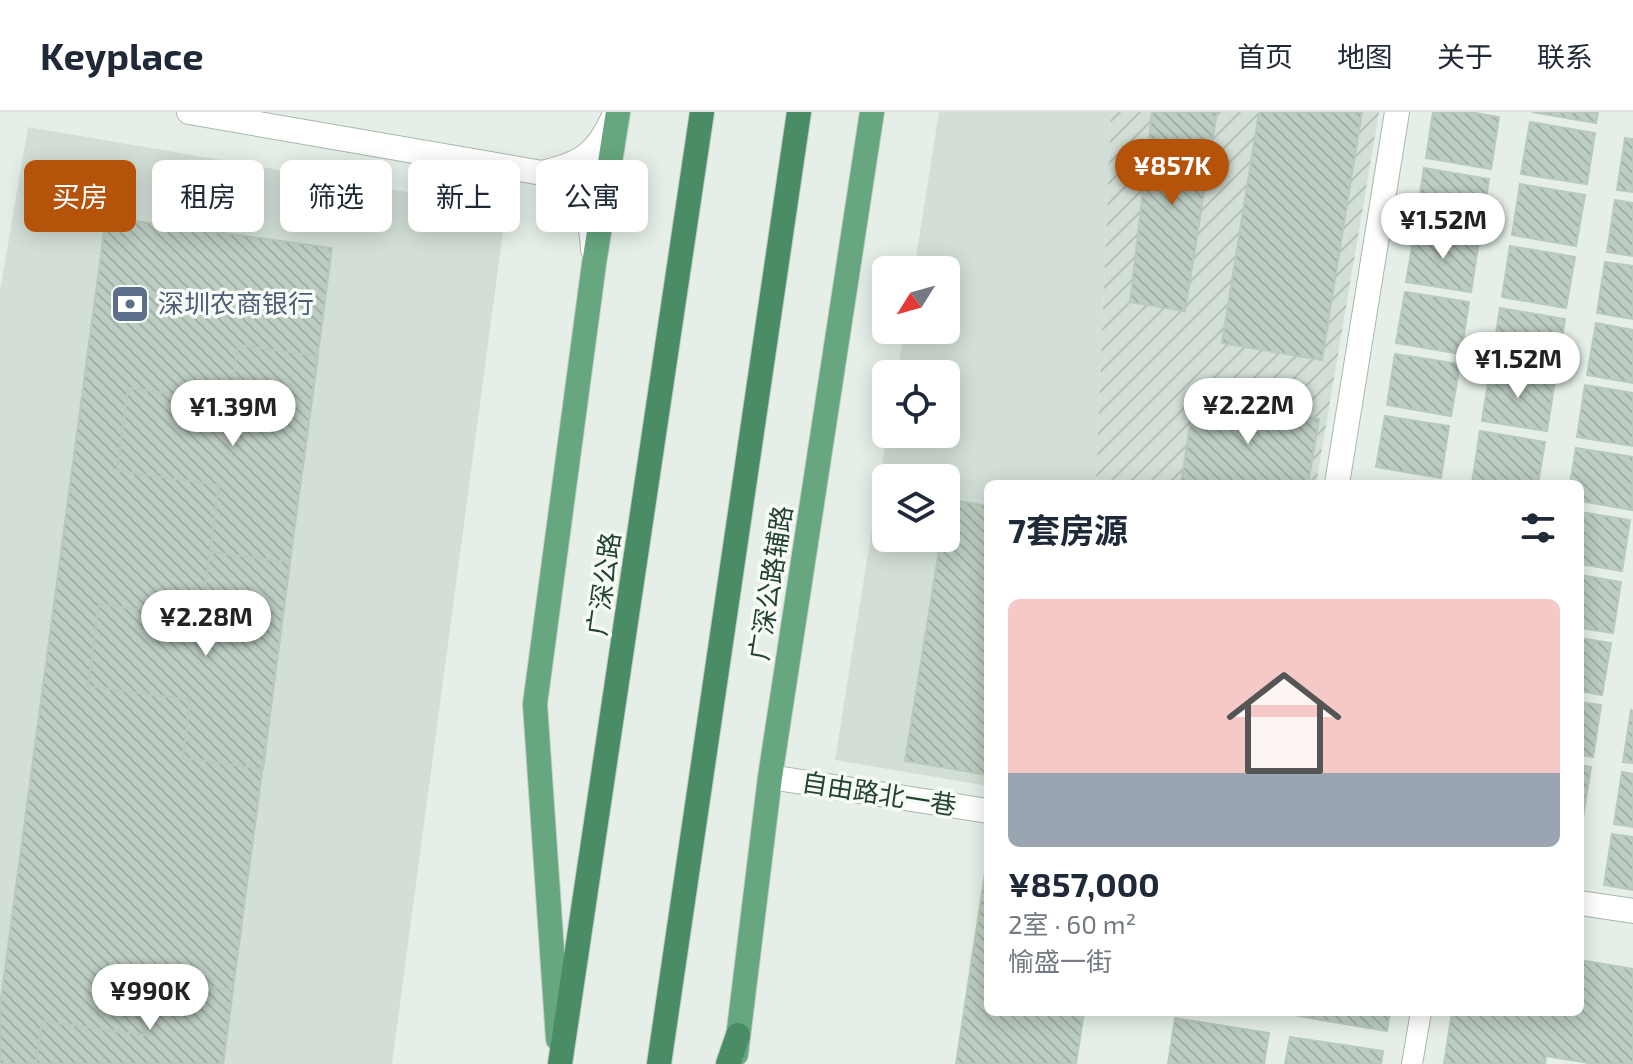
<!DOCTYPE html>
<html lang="zh">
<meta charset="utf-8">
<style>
body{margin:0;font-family:"Exo 2","Noto Sans SC",sans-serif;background:#f2f2f3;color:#1f2937;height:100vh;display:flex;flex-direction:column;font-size:30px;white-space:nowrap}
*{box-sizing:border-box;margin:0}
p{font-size:26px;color:#747a83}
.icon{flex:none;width:44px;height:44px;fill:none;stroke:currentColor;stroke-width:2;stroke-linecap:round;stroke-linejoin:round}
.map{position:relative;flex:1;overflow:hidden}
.drawer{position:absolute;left:984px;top:368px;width:600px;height:536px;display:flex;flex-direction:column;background:#fff;border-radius:12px;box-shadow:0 4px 20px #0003}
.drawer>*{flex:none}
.banner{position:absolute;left:24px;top:48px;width:760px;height:72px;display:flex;gap:16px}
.needle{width:52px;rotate:233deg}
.controls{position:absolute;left:872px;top:144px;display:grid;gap:16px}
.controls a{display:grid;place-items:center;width:88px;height:88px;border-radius:12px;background:#fff;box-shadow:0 4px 20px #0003;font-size:40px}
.price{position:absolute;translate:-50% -68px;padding:0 18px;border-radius:28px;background:#fff;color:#222;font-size:26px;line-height:52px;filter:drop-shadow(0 2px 4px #0008)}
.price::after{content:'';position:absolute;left:50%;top:48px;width:24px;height:18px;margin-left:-12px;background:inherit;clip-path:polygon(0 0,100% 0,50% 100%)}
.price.current{background:#b45309;color:#fff}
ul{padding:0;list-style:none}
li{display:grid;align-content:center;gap:16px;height:424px;padding:0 24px}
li+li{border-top:2px solid #e0e1e3}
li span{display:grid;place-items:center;height:248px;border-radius:12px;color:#555}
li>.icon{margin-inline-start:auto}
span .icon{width:144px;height:144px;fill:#fffc;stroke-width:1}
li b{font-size:34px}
h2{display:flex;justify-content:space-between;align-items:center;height:96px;padding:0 24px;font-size:34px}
.tag{padding:0 28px;border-radius:12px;background:#fff;box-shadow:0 4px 20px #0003;font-size:28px;line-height:72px}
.tag.current{background:#b45309;color:#fff}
header{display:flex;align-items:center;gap:48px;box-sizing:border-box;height:112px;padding:0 40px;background:#fff;border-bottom:2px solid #e0e1e3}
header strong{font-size:38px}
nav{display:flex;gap:44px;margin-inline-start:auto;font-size:28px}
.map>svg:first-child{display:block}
.built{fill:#d3dfd6;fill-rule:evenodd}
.industrial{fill:url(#industrial-furrows)}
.building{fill:url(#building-back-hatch);stroke:#b7cabb;stroke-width:2}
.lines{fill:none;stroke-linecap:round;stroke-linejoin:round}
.service-casing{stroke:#a7b8ac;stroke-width:22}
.minor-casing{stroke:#a7b8ac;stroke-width:26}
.tertiary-casing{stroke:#a7b8ac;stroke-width:26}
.primary-casing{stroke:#c1cac5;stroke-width:26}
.trunk-casing{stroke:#c1cac5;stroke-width:26}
.service{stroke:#fff;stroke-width:20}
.minor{stroke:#fff;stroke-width:24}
.tertiary{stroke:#fff;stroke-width:24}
.primary{stroke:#67a780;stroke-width:24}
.trunk{stroke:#4a8c66;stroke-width:24}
.labels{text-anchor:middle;stroke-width:7;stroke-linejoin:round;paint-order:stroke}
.service-label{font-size:26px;fill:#4e5e75;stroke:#f7fbf7;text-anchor:start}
.street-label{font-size:26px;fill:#23432f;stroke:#f7fbf7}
</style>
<header>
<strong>Keyplace</strong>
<nav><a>首页</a><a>地图</a><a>关于</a><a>联系</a></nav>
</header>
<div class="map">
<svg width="1633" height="952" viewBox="0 0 1633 952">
<defs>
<pattern id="industrial-furrows" width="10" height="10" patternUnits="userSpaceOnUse" patternTransform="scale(2)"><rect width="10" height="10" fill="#d3dfd6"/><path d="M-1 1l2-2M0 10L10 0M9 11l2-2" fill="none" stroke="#b5c1b8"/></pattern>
<pattern id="building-back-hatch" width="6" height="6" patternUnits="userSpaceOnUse" patternTransform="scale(2)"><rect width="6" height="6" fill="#bdcdc2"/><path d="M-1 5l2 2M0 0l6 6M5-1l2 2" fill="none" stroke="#a2b1a7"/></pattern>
</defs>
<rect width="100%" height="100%" fill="#e5efe7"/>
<path class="built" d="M939 0H1111L1096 372H988V674L835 648 887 322H946V262H897L904 218H946V158H914ZM886 366H946V426H886Z
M28 15 506 97 392 952H0V179Z"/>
<path class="industrial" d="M1111 0H1379L1316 372H1096Z"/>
<path class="building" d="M1152 0H1217L1185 199 1130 190Z
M1259 0H1362L1322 248 1222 231Z
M1433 0H1469L1499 5 1491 57 1426 46Z
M1532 0H1598L1596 11Z
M1530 10 1595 21 1587 72 1521 62Z
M1625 26 1633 27V80L1617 78Z
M1424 56 1489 67 1481 119 1416 107Z
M1520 72 1585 83 1576 134 1512 123Z
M1615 88 1633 91V144L1607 140Z
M106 105 332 136 223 952H0V894Z
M1415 118 1479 129 1471 180 1406 170Z
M1510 134 1575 145 1566 196 1502 185Z
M1605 150 1633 154V207L1597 201Z
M1405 180 1469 190 1461 242 1396 231Z
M1500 196 1565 207 1557 258 1492 247Z
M1596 211 1633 218V271L1587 263Z
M238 233 318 244 290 450 210 440 219 373 117 359 128 276 230 290Z
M1395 242 1460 252 1451 304 1387 293Z
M1490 258 1555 268 1547 319 1482 309Z
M1585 273 1633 281V334L1577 325Z
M1194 287 1319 307 1308 372H1181Z
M1385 304 1449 314 1441 366 1376 355Z
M1480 319 1545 330 1538 372 1472 371Z
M1576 336 1633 345 1632 398 1580 389V372H1570Z
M947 387 988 394V663L905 649 941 426H946Z
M1580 400 1630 408 1622 459 1580 452Z
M210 440 290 450 263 657 183 646 190 588 88 574 99 492 201 506Z
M1580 463 1621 470 1613 521 1580 516Z
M1580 526 1611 531 1602 583 1580 579Z
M1580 590 1601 593 1593 645 1580 643Z
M1631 598 1633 599V651L1623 650Z
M1580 653 1591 655 1583 706H1580Z
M1622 660 1633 662V715L1614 712Z
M1612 722 1633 725V778L1604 773Z
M985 761 988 762V900H1084L1076 952H956Z
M1580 848 1633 857V952H1595L1546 944 1545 952H1444L1452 900H1580Z
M151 866 233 878 223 952H36L42 909 144 923Z
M1293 900H1390L1387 919 1293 903Z
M1175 906 1269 921 1264 952H1168Z
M1290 925 1383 939 1381 952H1285Z"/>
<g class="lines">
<g class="service-casing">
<path id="service" d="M1412 952 1421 900"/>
</g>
<g class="minor-casing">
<path id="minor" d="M1337 372 1397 0
M770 665 988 699
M1580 791 1633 799"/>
</g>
<g class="tertiary-casing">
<path id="tertiary" d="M189 0 542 61C576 80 592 97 593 138
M542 61C582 52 597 42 614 4"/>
</g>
<g class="primary-casing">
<path id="primary" d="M558 927 535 592 594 152 618 0
M736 942 770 665 872 0"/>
</g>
<g class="trunk-casing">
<path id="trunk" d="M560 952 702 0
M659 952 799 0
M728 952 738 923"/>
</g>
<use href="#service" class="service"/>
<use href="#minor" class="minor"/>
<use href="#tertiary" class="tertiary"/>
<use href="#primary" class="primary"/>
<use href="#trunk" class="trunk"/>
</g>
<defs>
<g id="bank-square" transform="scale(2)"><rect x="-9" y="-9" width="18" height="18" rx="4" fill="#5c6f8a" stroke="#f7fbf7"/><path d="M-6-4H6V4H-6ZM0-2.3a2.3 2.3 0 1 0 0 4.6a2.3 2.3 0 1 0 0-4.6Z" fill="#fff"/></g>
</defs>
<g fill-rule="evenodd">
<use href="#bank-square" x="130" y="192"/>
</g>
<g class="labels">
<g class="service-label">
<text x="158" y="201">深圳农商银行</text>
</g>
<g class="street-label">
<text transform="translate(771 471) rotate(-81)" y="9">广深公路辅路</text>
<text transform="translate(604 472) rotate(-82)" y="9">广深公路</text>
<text transform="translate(879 682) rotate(9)" y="9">自由路北一巷</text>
</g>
</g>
</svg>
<div class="controls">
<a><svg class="needle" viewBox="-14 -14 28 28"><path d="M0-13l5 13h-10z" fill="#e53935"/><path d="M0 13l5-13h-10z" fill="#747a83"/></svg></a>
<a><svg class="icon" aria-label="locate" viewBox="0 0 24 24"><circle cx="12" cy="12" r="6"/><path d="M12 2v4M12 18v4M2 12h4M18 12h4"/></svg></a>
<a><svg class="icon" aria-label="layers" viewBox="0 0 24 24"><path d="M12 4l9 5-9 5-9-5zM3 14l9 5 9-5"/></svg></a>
</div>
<b class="price current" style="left:1172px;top:95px">¥857K</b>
<b class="price" style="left:1443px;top:149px">¥1.52M</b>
<b class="price" style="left:1518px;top:288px">¥1.52M</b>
<b class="price" style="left:1248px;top:334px">¥2.22M</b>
<b class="price" style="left:233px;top:336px">¥1.39M</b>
<b class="price" style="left:206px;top:546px">¥2.28M</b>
<b class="price" style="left:150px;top:920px">¥990K</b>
<div class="banner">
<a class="tag current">买房</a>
<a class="tag">租房</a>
<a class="tag">筛选</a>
<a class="tag">新上</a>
<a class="tag">公寓</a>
</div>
<section class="drawer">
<h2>7套房源<svg class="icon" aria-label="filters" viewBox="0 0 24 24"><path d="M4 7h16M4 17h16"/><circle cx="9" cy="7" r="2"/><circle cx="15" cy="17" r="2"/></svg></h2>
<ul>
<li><span style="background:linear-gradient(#f6c9c9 70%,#9aa5b1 0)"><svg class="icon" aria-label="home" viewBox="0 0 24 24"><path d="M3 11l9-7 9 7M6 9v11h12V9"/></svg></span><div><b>¥857,000</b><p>2室 · 60 m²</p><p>愉盛一街</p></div></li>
</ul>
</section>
</div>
